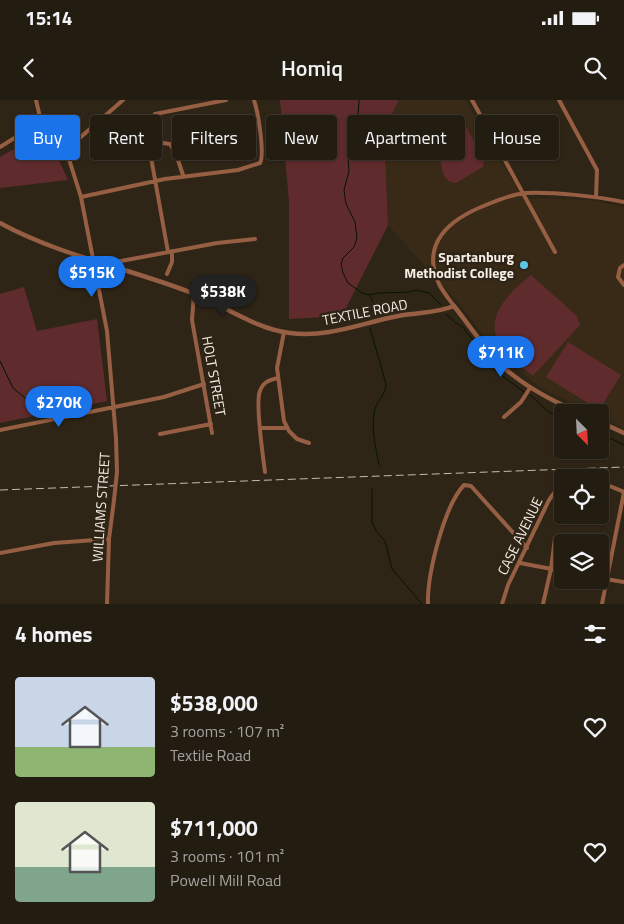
<!DOCTYPE html>
<meta charset="utf-8">
<style>
body{margin:0;font-family:"Titillium Web",sans-serif;background:#2f291f;color:#f1f3f6;height:100vh;display:flex;flex-direction:column;font-size:19px;white-space:nowrap}
*{box-sizing:border-box;margin:0}
p{font-size:16px;color:#a3a19f}
.icon{flex:none;width:28px;height:28px;fill:none;stroke:currentColor;stroke-width:2;stroke-linecap:round;stroke-linejoin:round}
.map{position:relative;height:504px;overflow:hidden}
.drawer{display:flex;flex-direction:column;background:#231c11;flex:1}
.drawer>*{flex:none}
.guide{position:absolute;left:15px;top:15px;width:595px;height:45px;display:flex;gap:10px}
.needle{width:32px;rotate:156deg}
.fabs{position:absolute;left:554px;top:304px;display:grid;gap:10px}
.fabs a{display:grid;place-items:center;width:55px;height:55px;border-radius:5px;background:#231c11;box-shadow:0 1px 4px #0004,0 0 0 1px #403a31;font-size:25px}
.price{position:absolute;translate:-50% -42px;padding:0 11px;border-radius:18px;background:#1a73e8;color:#fff;font-size:16px;line-height:32px;filter:drop-shadow(0 1px 2px #0008)}
.price::after{content:'';position:absolute;left:50%;top:30px;width:15px;height:11px;margin-left:-8px;background:inherit;clip-path:polygon(0 0,100% 0,50% 100%)}
.price.on{background:#222;color:#fff}
ul{padding:0;list-style:none}
li{display:flex;align-items:center;gap:15px;height:125px;padding:0 15px}
li span{display:grid;place-items:center;flex:none;width:140px;height:100px;border-radius:5px;color:#555}
li>.icon{margin-inline-start:auto}
span .icon{width:60px;height:60px;fill:#fffc;stroke-width:1}
li b{font-size:21px}
h2{display:flex;justify-content:space-between;align-items:center;height:60px;padding:0 15px;font-size:21px}
.tag{padding:0 18px;border-radius:5px;background:#231c11;box-shadow:0 1px 4px #0004,0 0 0 1px #403a31;font-size:18px;line-height:45px}
.tag.on{background:#1a73e8;color:#fff}
.status{display:flex;justify-content:space-between;align-items:center;height:35px;padding:0 25px;background:#231c11;direction:ltr}
.status svg{height:14px;fill:currentColor}
header{display:flex;justify-content:space-between;align-items:center;height:65px;padding:0 15px;background:#231c11;font-size:22px;font-weight:600}
.map>svg:first-child{display:block}
.built{fill:#382a16}
.green{fill:#5f2b2d}
.lines{fill:none;stroke-linecap:round;stroke-linejoin:round}
.stream{stroke:#061400;stroke-width:1}
.minor{stroke:#965f43;stroke-width:4}
.tertiary{stroke:#965f43;stroke-width:4.5}
.rail{stroke:#c3bbb1;stroke-width:1;stroke-dasharray:8 4;stroke-linecap:butt}
.minor-bridge{stroke:#965f43;stroke-width:4}
.poi-dot{fill:#5cc7e7;stroke:#2f2517;stroke-width:2}
.labels{text-anchor:middle;stroke-width:5;stroke-linejoin:round;paint-order:stroke}
.poi-label{font-size:14px;font-weight:bold;fill:#f6efe6;stroke:#2f2517;text-anchor:end}
.street-label{font-size:14px;fill:#f6efe6;stroke:#2f2517}
</style>
<div class="status"><b>15:14</b><svg viewBox="0 0 49 12"><path d="M0 12V9h3v3zM5 12V6h3v6zM10 12V3h3v9zM15 12V0h3v12zM26 1h20v11H26zM47 4h2v5h-2z"/></svg></div>
<header><svg class="icon" aria-label="back" viewBox="0 0 24 24"><path d="M15 5l-7 7 7 7"/></svg>Homiq<svg class="icon" aria-label="search" viewBox="0 0 24 24"><circle cx="10" cy="10" r="6"/><path d="M15 15l6 6"/></svg></header>
<div class="map">
<svg width="624" height="504" viewBox="0 0 624 504">
<rect width="100%" height="100%" fill="#2f2517"/>
<path class="built" d="M399 0H465L523 98 590 100 624 107V329L600 317V312H591L544 290 500 256 460 205 388 125 384 30Z"/>
<path class="green" d="M280 0H399L384 30 388 125 342 216 289 219V102Z
M467 28 484 62 483 67 456 83C440 83 438 57 445 46 450 37 458 33 467 28Z
M38 35 48 36 68 80 0 88V57Z
M531 175 577 216 580 225 533 276C519 265 501 253 496 236 488 212 514 188 531 175Z
M24 187 37 231 97 219 107 301 0 323V194Z
M568 242 621 275 599 310 546 277Z"/>
<g class="lines">
<path class="stream" d="M359 0 358 17 347 47 349 71 344 90 346 104 355 122 357 138 354 147 343 158 341 164 343 173 348 183 362 193 370 195 378 193 409 192 416 190 429 193 441 205
M446 214 456 223 463 227 496 271 524 292
M369 217 374 204 370 196
M370 228 386 284C386 294 378 300 375 309 370 327 376 347 379 365
M0 261 13 288 30 302
M530 295C544 305 544 315 562 315
M600 333 624 345
M372 389V422L376 431 385 441 392 469 422 504"/>
<path class="minor" d="M36 0 42 26
M472 0 555 152
M559 0 597 70 596 97
M0 47 32 27 38 26 47 27 57 35 68 56 81 97 107 231 116 338 117 372
M150 47 163 43 170 44 176 54 183 75
M66 50 123 0
M81 97 165 79 238 70 260 63C265 54 258 12 254 0
M168 152 147 35 149 22 155 14 226 0
M105 164 217 143 255 139
M624 165 620 168 618 177 624 185
M167 174 172 162V151
M194 193 192 220 212 333
M454 206C449 199 443 192 439 184 420 143 450 119 486 105 498 100 512 94 526 93 555 92 595 96 624 102
M284 232 277 268 284 321 289 331 297 339 309 343
M504 317 521 302 530 288
M261 328H286
M0 330 164 297 204 284
M160 334 211 324
M265 372C263 357 255 301 260 291 263 282 269 280 278 278
M600 382 624 392
M0 453 54 443 109 439
M520 463 562 471
M600 478 624 482
M107 504 109 439 114 400
M428 504C427 475 444 406 464 385L471 386 527 448
M502 504 508 485 549 400 562 382
M543 504 551 469 555 438
M602 504 624 392"/>
<path class="tertiary" d="M0 123C60 156 129 168 192 193 224 205 255 229 290 233 328 238 362 223 398 216 419 212 434 214 454 206 469 225 483 246 500 264 523 286 550 300 578 312
M600 322 624 333"/>
<path class="rail" d="M0 390 624 367"/>
<path class="minor-bridge" d="M114 400 117 372"/>
</g>
<circle class="poi-dot" cx="524" cy="165" r="5"/>
<g class="labels">
<g class="poi-label">
<text x="514" y="162">Spartanburg<tspan x="514" dy="16">Methodist College</tspan></text>
</g>
<g class="street-label">
<text transform="translate(365 212) rotate(-11)" y="5">TEXTILE ROAD</text>
<text transform="translate(214 276) rotate(80)" y="5">HOLT STREET</text>
<text transform="translate(101 407) rotate(-86)" y="5">WILLIAMS STREET</text>
<text transform="translate(520 436) rotate(-64)" y="5">CASE AVENUE</text>
</g>
</g>
</svg>
<div class="fabs">
<a><svg class="needle" viewBox="-14 -14 28 28"><path d="M0-13l5 13h-10z" fill="#e53935"/><path d="M0 13l5-13h-10z" fill="#a3a19f"/></svg></a>
<a><svg class="icon" aria-label="locate" viewBox="0 0 24 24"><circle cx="12" cy="12" r="6"/><path d="M12 2v4M12 18v4M2 12h4M18 12h4"/></svg></a>
<a><svg class="icon" aria-label="layers" viewBox="0 0 24 24"><path d="M12 4l9 5-9 5-9-5zM3 14l9 5 9-5"/></svg></a>
</div>
<b class="price" style="left:92px;top:198px">$515K</b>
<b class="price on" style="left:223px;top:217px">$538K</b>
<b class="price" style="left:501px;top:278px">$711K</b>
<b class="price" style="left:59px;top:328px">$270K</b>
<div class="guide">
<a class="tag on">Buy</a>
<a class="tag">Rent</a>
<a class="tag">Filters</a>
<a class="tag">New</a>
<a class="tag">Apartment</a>
<a class="tag">House</a>
</div>
</div>
<section class="drawer">
<h2>4 homes<svg class="icon" aria-label="filters" viewBox="0 0 24 24"><path d="M4 7h16M4 17h16"/><circle cx="9" cy="7" r="2"/><circle cx="15" cy="17" r="2"/></svg></h2>
<ul>
<li><span style="background:linear-gradient(#c9d6e8 70%,#8fb573 0)"><svg class="icon" aria-label="home" viewBox="0 0 24 24"><path d="M3 11l9-7 9 7M6 9v11h12V9"/></svg></span><div><b>$538,000</b><p>3 rooms · 107 m²</p><p>Textile Road</p></div><svg class="icon" aria-label="heart" viewBox="0 0 24 24"><path d="M12 20l-8-8c-3-5 5-10 8-4 3-6 11-1 8 4z"/></svg></li>
<li><span style="background:linear-gradient(#dfe7d0 65%,#7fa58c 0)"><svg class="icon" aria-label="home" viewBox="0 0 24 24"><path d="M3 11l9-7 9 7M6 9v11h12V9"/></svg></span><div><b>$711,000</b><p>3 rooms · 101 m²</p><p>Powell Mill Road</p></div><svg class="icon" aria-label="heart" viewBox="0 0 24 24"><path d="M12 20l-8-8c-3-5 5-10 8-4 3-6 11-1 8 4z"/></svg></li>
</ul>
</section>
